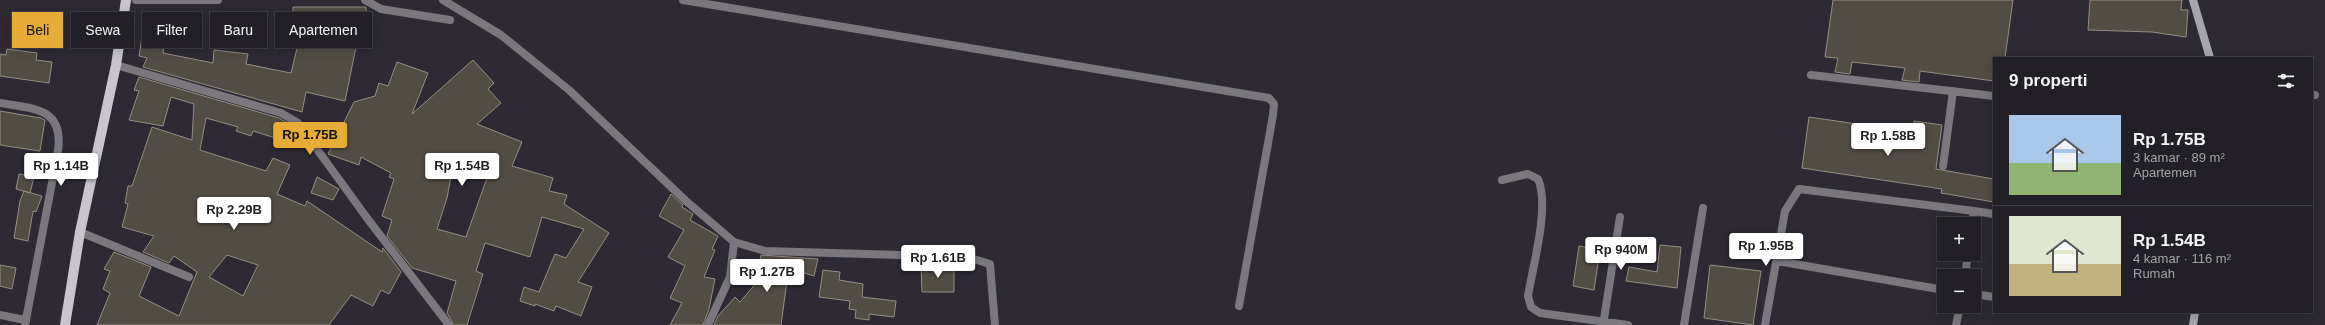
<!DOCTYPE html>
<html lang="id">
<meta charset="utf-8">
<style>
body{margin:0;font-family:Helvetica,sans-serif;background:#2a282e;color:#f1f3f6;height:100vh;display:flex;flex-direction:column;font-size:15px;white-space:nowrap}
*{box-sizing:border-box;margin:0}
p{font-size:13px;color:#a2a3a7}
.icon{flex:none;width:22px;height:22px;fill:none;stroke:currentColor;stroke-width:2;stroke-linecap:round;stroke-linejoin:round}
.map{position:relative;flex:1;overflow:hidden}
.side{position:absolute;left:1993px;top:57px;width:320px;height:256px;display:flex;flex-direction:column;background:#222026;border-radius:0px;box-shadow:0 2px 10px #0003,0 0 0 1px #3f3e43}
.side>*{flex:none}
.hud{position:absolute;left:12px;top:12px;width:380px;height:36px;display:flex;gap:8px}
.fabs{position:absolute;left:1937px;top:217px;display:grid;gap:8px}
.fabs a{display:grid;place-items:center;width:44px;height:44px;border-radius:0px;background:#222026;box-shadow:0 2px 10px #0003,0 0 0 1px #3f3e43;font-size:20px}
.price{position:absolute;translate:-50% -34px;padding:0 9px;border-radius:4px;background:#fff;color:#222;font-size:13px;line-height:26px;filter:drop-shadow(0 1px 2px #0008)}
.price::after{content:'';position:absolute;left:50%;top:24px;width:12px;height:9px;margin-left:-6px;background:inherit;clip-path:polygon(0 0,100% 0,50% 100%)}
.price.on{background:#e7ac36;color:#111}
ul{padding:0;list-style:none}
li{display:flex;align-items:center;gap:12px;height:100px;padding:0 16px}
li+li{border-top:1px solid #3f3e43}
li span{display:grid;place-items:center;flex:none;width:112px;height:80px;border-radius:0px;color:#555}
li>.icon{margin-inline-start:auto}
span .icon{width:48px;height:48px;fill:#fffc;stroke-width:1}
li b{font-size:17px}
h2{display:flex;justify-content:space-between;align-items:center;height:48px;padding:0 16px;font-size:17px}
.pill{padding:0 14px;border-radius:0px;background:#222026;box-shadow:0 2px 10px #0003,0 0 0 1px #3f3e43;font-size:14px;line-height:36px}
.pill.on{background:#e7ac36;color:#111}
.map>svg:first-child{display:block}
.building{fill:#524d44;stroke:#948d83;fill-rule:evenodd}
.lines{fill:none;stroke-linecap:round;stroke-linejoin:round}
.lane{stroke:#7a787d;stroke-width:8}
.street{stroke:#7a787d;stroke-width:8}
.secondary{stroke:#a6a4ac;stroke-width:8}
.primary{stroke:#c8c5cf;stroke-width:10}
</style>
<div class="map">
<svg width="2325" height="325" viewBox="0 0 2325 325">
<rect width="100%" height="100%" fill="#2d2a33"/>
<path class="building" d="M1833 0H2013L2005 58H1994V81L1920 71 1919 82 1902 80 1905 68 1852 62 1850 74 1835 72 1838 58 1825 57Z
M2090 0H2182L2181 10H2188L2186 37 2152 32 2088 30Z
M293 7H366L367 32H359L345 101 306 92 302 112 143 67 147 58 139 56 142 37 165 39 163 53 213 63 214 50 248 54 246 64 291 73 301 32H293Z
M7 49 37 53 36 60 52 62 49 83 0 76V54L6 55Z
M473 60 494 83 488 89 501 103 477 124 522 142 512 166 553 178 549 191 567 195 564 204 609 233 578 282 592 287 581 316 556 306 554 311 535 304V306L520 301 524 287 539 292 555 254 566 258 584 229 542 217 530 257 485 243 476 271 483 274 467 325H454L447 313 456 281 412 268 387 236 392 220 382 216 394 179 389 177 391 173 361 157 359 165 328 154 354 102 375 96 379 83 388 86 397 62 428 73 412 114ZM452 171 488 175 466 237 437 229 447 198Z
M139 77 279 118 291 125 310 149 253 131 251 136 236 131 238 127 206 118 200 150 266 171 273 158 290 165 277 194 305 206 307 201 382 252 383 248 401 272 389 294 381 290 373 306 351 295 329 325H97L110 293 103 289 110 271 104 269 114 252 151 267 139 296 179 316 197 272 174 256 169 263 143 252 154 236 122 227 128 204 125 203 128 186H132L152 127 192 140 194 104 171 97 163 126 129 120 139 91 134 90ZM227 255 258 265 243 296 209 277Z
M0 111 41 118 45 120 40 151 0 145Z
M1809 117 1912 132 1914 121 1942 125 1936 169 1994 179V202L1941 193 1942 189 1802 168Z
M19 174 34 177 30 193 16 189Z
M317 177 339 189 333 200 311 193Z
M24 191 42 196 36 212 33 211 28 241 14 238 20 201Z
M671 194 683 205 682 207 693 214 690 220 718 236 712 249 715 250 704 277 715 279 709 309 703 325H670L682 303 670 298 685 266 668 257 684 230 659 216Z
M1660 245 1681 247 1677 288 1626 281 1629 267 1657 272Z
M1579 246 1600 250 1594 290 1573 286Z
M761 255 818 259 814 276 795 270 793 282 787 281 781 325H714L718 316 735 297 740 302 757 282Z
M0 265 16 268 12 289 0 286Z
M1710 265 1761 271 1753 325 1704 318Z
M921 266H954V292H922Z
M823 270 840 272 839 280 863 284 862 297 896 301 894 317 869 314V320L855 318 856 310 849 309 850 301 819 297Z"/>
<g class="lines">
<path class="lane" d="M136 0H218
M365 0 381 9 450 20
M683 0 1269 98 1274 104 1273 115 1239 306
M1811 75 1994 96
M1943 166 1953 91"/>
<path class="street" d="M443 0 501 35 569 90 686 201 734 242 765 251 967 257 990 264 995 325
M116 65 281 113 298 123 367 218 449 325
M2312 95H2315
M0 103C34 109 64 107 58 151L25 325
M1502 180 1528 174 1538 179C1550 206 1533 265 1528 296L1531 307 1540 313 1628 325
M1974 211 1994 214
M80 232 189 277
M1777 261 1944 290
M1965 276 1968 254
M1974 294 1994 297
M0 315 25 320
M708 325 730 277 734 242
M1603 325 1620 217
M1684 325 1703 208
M1765 325 1785 211 1799 189 1974 211 1972 224
M1956 325 1960 306"/>
<path class="secondary" d="M2193 0 2210 58
M2193 325 2195 312"/>
<path class="primary" d="M65 325 80 232 116 65 126 0"/>
</g>
</svg>
<div class="fabs">
<a>+</a>
<a>−</a>
</div>
<b class="price on" style="left:310px;top:156px">Rp 1.75B</b>
<b class="price" style="left:1888px;top:157px">Rp 1.58B</b>
<b class="price" style="left:61px;top:187px">Rp 1.14B</b>
<b class="price" style="left:462px;top:187px">Rp 1.54B</b>
<b class="price" style="left:234px;top:231px">Rp 2.29B</b>
<b class="price" style="left:1766px;top:267px">Rp 1.95B</b>
<b class="price" style="left:1621px;top:271px">Rp 940M</b>
<b class="price" style="left:938px;top:279px">Rp 1.61B</b>
<b class="price" style="left:767px;top:293px">Rp 1.27B</b>
<div class="hud">
<a class="pill on">Beli</a>
<a class="pill">Sewa</a>
<a class="pill">Filter</a>
<a class="pill">Baru</a>
<a class="pill">Apartemen</a>
</div>
<section class="side">
<h2>9 properti<svg class="icon" aria-label="filters" viewBox="0 0 24 24"><path d="M4 7h16M4 17h16"/><circle cx="9" cy="7" r="2"/><circle cx="15" cy="17" r="2"/></svg></h2>
<ul>
<li><span style="background:linear-gradient(#a9c7e8 60%,#8fb573 0)"><svg class="icon" aria-label="home" viewBox="0 0 24 24"><path d="M3 11l9-7 9 7M6 9v11h12V9"/></svg></span><div><b>Rp 1.75B</b><p>3 kamar · 89 m²</p><p>Apartemen</p></div></li>
<li><span style="background:linear-gradient(#dfe7d0 60%,#c2b280 0)"><svg class="icon" aria-label="home" viewBox="0 0 24 24"><path d="M3 11l9-7 9 7M6 9v11h12V9"/></svg></span><div><b>Rp 1.54B</b><p>4 kamar · 116 m²</p><p>Rumah</p></div></li>
</ul>
</section>
</div>
